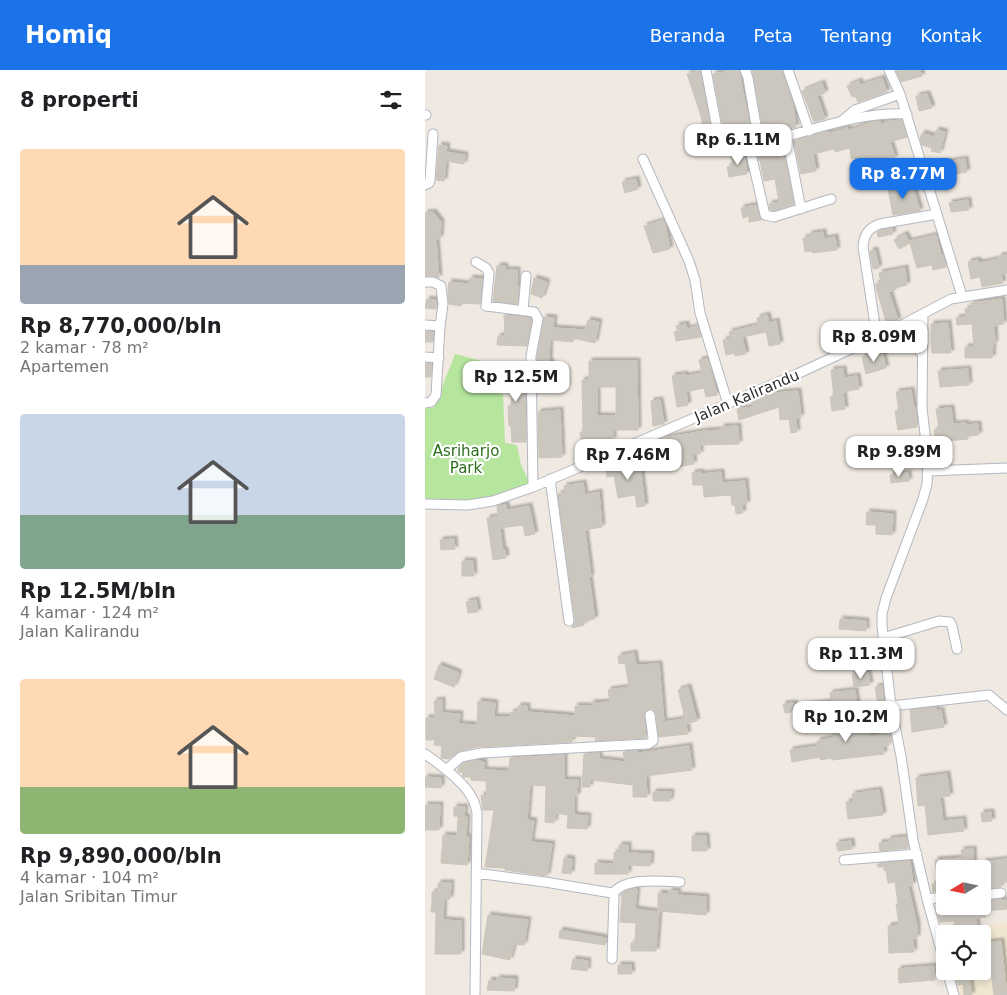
<!DOCTYPE html>
<html lang="id">
<meta charset="utf-8">
<style>
body{margin:0;font-family:"DejaVu Sans",sans-serif;background:#f6f6f6;color:#202124;height:100vh;display:flex;flex-direction:column;font-size:19px;white-space:nowrap}
*{box-sizing:border-box;margin:0}
p{font-size:16px;color:#757577}
.icon{flex:none;width:28px;height:28px;fill:none;stroke:currentColor;stroke-width:2;stroke-linecap:round;stroke-linejoin:round}
.map{position:relative;flex:1;overflow:hidden}
.drawer{display:flex;flex-direction:column;background:#fff;width:425px}
.drawer>*{flex:none}
.needle{width:32px;rotate:260deg}
.tools{position:absolute;left:511px;top:790px;display:grid;gap:10px}
.tools a{display:grid;place-items:center;width:55px;height:55px;border-radius:5px;background:#fff;box-shadow:0 2px 8px #0003;font-size:25px}
.price{position:absolute;translate:-50% -42px;padding:0 11px;border-radius:10px;background:#fff;color:#222;font-size:16px;line-height:32px;filter:drop-shadow(0 1px 2px #0008)}
.price::after{content:'';position:absolute;left:50%;top:30px;width:15px;height:11px;margin-left:-8px;background:inherit;clip-path:polygon(0 0,100% 0,50% 100%)}
.price.on{background:#1a73e8;color:#fff}
ul{padding:0;list-style:none}
li{display:grid;align-content:center;gap:10px;height:265px;padding:0 20px}
li span{display:grid;place-items:center;height:155px;border-radius:5px;color:#555}
li>.icon{margin-inline-start:auto}
span .icon{width:90px;height:90px;fill:#fffc;stroke-width:1}
li b{font-size:21px}
h2{display:flex;justify-content:space-between;align-items:center;height:60px;padding:0 20px;font-size:21px}
header{display:flex;align-items:center;gap:30px;box-sizing:border-box;height:70px;padding:0 25px;background:#1a73e8;color:#fff}
header strong{font-size:24px}
nav{display:flex;gap:28px;margin-inline-start:auto;font-size:18px}
main{display:flex;flex:1;min-height:0}
.map>svg:first-child{display:block}
.education{fill:#f0e6d1}
.green{fill:#b6e59e}
.building{fill:#cbc7bf;stroke:#cbc5ba;fill-rule:evenodd;filter:url(#shadow)}
.lines{fill:none;stroke-linecap:round;stroke-linejoin:round}
.minor-casing{stroke:#b4b7c1;stroke-width:11}
.minor{stroke:#fff;stroke-width:9}
.labels{text-anchor:middle;stroke-width:4.5;stroke-linejoin:round;paint-order:stroke}
.street-label{font-size:15px;fill:#2e2e2e;stroke:#fff}
.park-label{font-size:15px;fill:#2c6e1b;stroke:#fff}
</style>
<header>
<strong>Homiq</strong>
<nav><a>Beranda</a><a>Peta</a><a>Tentang</a><a>Kontak</a></nav>
</header>
<main>
<section class="drawer">
<h2>8 properti<svg class="icon" aria-label="filters" viewBox="0 0 24 24"><path d="M4 7h16M4 17h16"/><circle cx="9" cy="7" r="2"/><circle cx="15" cy="17" r="2"/></svg></h2>
<ul>
<li><span style="background:linear-gradient(#ffd9b3 75%,#9aa5b1 0)"><svg class="icon" aria-label="home" viewBox="0 0 24 24"><path d="M3 11l9-7 9 7M6 9v11h12V9"/></svg></span><div><b>Rp 8,770,000/bln</b><p>2 kamar · 78 m²</p><p>Apartemen</p></div></li>
<li><span style="background:linear-gradient(#c9d6e8 65%,#7fa58c 0)"><svg class="icon" aria-label="home" viewBox="0 0 24 24"><path d="M3 11l9-7 9 7M6 9v11h12V9"/></svg></span><div><b>Rp 12.5M/bln</b><p>4 kamar · 124 m²</p><p>Jalan Kalirandu</p></div></li>
<li><span style="background:linear-gradient(#ffd9b3 70%,#8fb573 0)"><svg class="icon" aria-label="home" viewBox="0 0 24 24"><path d="M3 11l9-7 9 7M6 9v11h12V9"/></svg></span><div><b>Rp 9,890,000/bln</b><p>4 kamar · 104 m²</p><p>Jalan Sribitan Timur</p></div></li>
</ul>
</section>
<div class="map">
<svg width="582" height="925" viewBox="0 0 582 925">
<defs>
<filter id="shadow"><feDropShadow dx="3" dy="-3" stdDeviation="1" flood-color="#0004"/></filter>
</defs>
<rect width="100%" height="100%" fill="#efe9e1"/>
<path class="education" d="M582 852V925H534L527 901H558V864H520V870L518 863Z"/>
<path class="green" d="M30 284 64 293V321L78 324 80 373 92 375 96 395 105 413 73 427 32 435 0 433V337L9 338Z"/>
<path class="building" d="M275 0 287 64 280 66 275 43 262 4Z
M300 0H314L327 69 301 73 288 4 301 2Z
M327 0H357L368 35 371 57 339 66Z
M476 0H495L497 6 476 12 471 1Z
M457 8 462 22 433 32 430 26 427 27 422 16 434 11 435 15Z
M397 13 400 23 392 26 400 49 389 52 377 21Z
M502 24 507 38 494 41 491 26Z
M477 50 482 67 465 72 470 88 461 91 464 100 457 102V103L445 107 439 87 426 89 425 78 410 82 409 79 388 84 391 101 376 104 369 71 403 61 404 63 423 58 424 60 449 52 455 51 456 54 465 51Z
M511 60 520 62 515 83 506 81 507 78 497 75 495 69 497 63 510 67Z
M357 74 369 134 349 141 345 140 344 134 354 132 350 109 339 111 335 90 334 91 332 81Z
M14 75 22 76 21 82 40 85 39 94 21 91 19 111 11 110Z
M319 83 322 104 304 107 302 97 308 96 306 85Z
M540 89 542 102 511 107 509 94Z
M211 109 213 119 200 123 197 112Z
M487 114 495 141 468 145 463 119Z
M543 130 544 140 526 142 524 133Z
M331 135 336 150 324 152V146L318 148 316 138Z
M8 142 16 152 15 168 11 169 14 208 0 206V143Z
M239 150 245 179 228 183 219 156Z
M467 158 468 164 453 167 452 162Z
M398 162 399 169 410 167 412 180 387 183V181L380 182 378 168 385 167 384 164Z
M480 164 485 173V171L511 165 516 185H518L521 197 508 200 507 195 492 198 485 173 474 179 469 170Z
M450 180 454 198 448 199 445 181Z
M582 185V203L576 204 578 213 557 217 555 207 546 209 543 192 553 190 554 193 574 189V186Z
M72 196H80V200H92V217H94L92 234 68 231Z
M480 198 482 215 470 218V220L464 222 473 250 462 255 450 214 456 213 454 203Z
M45 208 57 209 55 234 37 233 36 236 24 234 23 222 24 212 44 214Z
M109 208 122 212 117 228 106 224Z
M2 229 11 230V239L0 238Z
M577 229 579 254 569 255 570 273 568 274 567 288H540V277H549L547 254 532 255 531 248 541 247 540 239 547 238 546 233Z
M79 245 105 248 106 250 102 276 72 275 73 266H80Z
M342 245 344 253 351 251 355 274 344 276 341 262 317 267 321 284 310 286V283L301 285 298 270 306 269 304 262 333 255 332 248Z
M119 247 129 248 128 258 160 260 163 250 174 252 170 273 148 268V272L125 270 124 291 126 292 125 302 141 300 142 316 127 318 126 311 113 309 112 287Z
M523 253 526 283H507L506 254Z
M261 254 262 259 273 256 276 267 251 271 249 262 253 261 251 256Z
M0 261 8 262V272H0Z
M457 282 461 298 441 304 437 287Z
M283 289 292 325 281 327 279 318 261 322 263 335 252 337 247 306 260 304 261 306 277 303 274 290Z
M164 291H212L213 360H188V370H168L170 383 159 385 155 362H158L157 310H164ZM172 317H191V346H172Z
M0 293 7 294 6 307H0Z
M418 299 419 308 432 306 434 319 418 322 420 339 407 341 405 327H409L406 300Z
M543 299 544 315 515 317 513 301Z
M84 300 100 301 101 372H87L86 356H84L83 336H87L86 321 74 320V307H78L77 301Z
M486 320 489 338H491L492 357 473 360 470 341H474L471 322Z
M373 321 376 347 371 348 372 362 366 363 364 349 355 350 354 337 314 350 312 339 328 337 326 331 348 323Z
M235 330 239 354 228 356 226 331Z
M526 338 528 354 541 353V355L553 354 554 365 542 366 543 369 511 372 509 360 514 359 511 339Z
M135 340 137 387 114 388 113 342Z
M313 356 314 374 275 375V384H268L269 394 234 400 228 372 237 368 280 361 297 360 296 357Z
M482 376 483 387 464 389 463 378Z
M200 392 201 397 215 395 220 436 212 437 210 425 193 428 189 406 182 407 181 397 188 396 187 394Z
M276 402V404L296 402 297 413 320 411 322 434 317 435 318 443 311 444 310 435H307L306 425 279 427 278 415H268L267 403Z
M483 403 484 411 466 413 465 405Z
M158 413 160 425 174 422 177 457 160 460 166 507H164L170 549 159 551V555L147 558 150 550 133 424 140 422 139 416Z
M81 435 82 440 104 436 110 464 100 466 98 455 75 458 78 481 80 480 81 488 68 490 62 448 73 447 72 436Z
M442 442 468 444 467 465 451 464V455H441Z
M29 469 30 479 16 480 15 470Z
M37 491H48L49 506H37Z
M51 530 53 542 43 543 41 532Z
M415 549 441 551V561L414 559Z
M209 583 211 595 234 594 239 652 259 649 258 644H259L253 620 263 617 272 651 261 654 263 664 234 667 231 644 228 639H225L221 640 219 645 221 668 170 671 171 667 147 666V672L51 677 34 681 24 689 16 688 17 676 9 675 10 670H1V648H10L9 631 17 630V643L35 644 34 654 52 655 53 631 70 633 69 647H86V642H93V636H102V642L150 646V636H167L166 633 185 632 183 620 204 617 200 593 194 594 193 586Z
M14 595 34 603 29 617 9 609Z
M443 602 445 615 429 617 427 604Z
M457 616 459 633 453 634 450 617Z
M430 620 432 636 378 641 372 645 371 636 406 632 405 623Z
M369 633 371 641 360 643 358 634Z
M511 637V641L516 640 519 657 487 662 485 640Z
M433 648V650L443 649 445 666 465 663 467 671H463L464 675 458 676 459 684 407 690V688L395 690V687L367 692 365 680 393 676 392 671 408 668 406 651Z
M264 676 267 700 221 706 222 727H208V715L165 710V717H157L159 684 174 683V689L200 692 198 682 213 681 214 683Z
M139 685V710H153L152 726H149V745L163 746 162 759 142 758 143 745 131 743 129 753 120 752 121 716 105 715 102 750 109 751 106 772 127 774 122 806 80 800V798L60 797 69 740H58L56 725 62 726 61 711 46 710V707H38L37 702H33V698L39 693 51 690 59 692V700L84 701 85 688Z
M522 704 525 726 515 727 518 751 538 749 539 761 503 765 500 735 493 736 491 708Z
M0 707 16 708V718L0 717Z
M454 720 458 745 423 749 421 732H428L427 724Z
M228 722H246L245 731H228Z
M0 735H15L14 760H0Z
M29 737H40L39 747 29 746Z
M566 742 567 751 557 752 556 743Z
M33 747H42L41 767H44L42 795 16 793 18 765 32 766Z
M267 766H281L282 781H267Z
M481 767 483 778 455 781 454 773 464 772 463 769Z
M426 771 427 779 413 781 411 773Z
M194 775H203V783L226 784 225 796 203 795V804H170V793L189 794V782L194 783Z
M548 779 549 799H520V821L508 822 507 814H513L510 790 537 788 536 780Z
M139 788 147 789 146 804 137 803Z
M582 789V812H576V817L558 819V792Z
M485 791 488 815 483 816 492 855V868H488L489 882 464 883 463 856 474 855 471 834H473L470 812 463 813 461 800 459 801V797H453L452 794Z
M13 813H26L25 829H19L18 850 36 851V884H10L11 842H6L7 832V822H13Z
M210 819H212L210 839 234 842 231 881H206V873H210L211 853 195 852 197 827 195 825 202 821Z
M244 821H253L252 825 281 827V845L233 841V823L244 824Z
M577 829V831L581 830 582 839 561 841V847L551 848 553 864H530L529 851 515 852 512 842H516V836H558V831Z
M63 845 103 850 99 875 89 874 85 890 57 884Z
M135 860 181 868 180 875 134 868Z
M576 871 582 925H569L564 885 558 886V873Z
M148 889 163 891 162 901 146 899Z
M193 895H206L207 904H193Z
M509 896 510 910 474 913 473 899Z
M529 901H543L547 925H539L538 914 533 915Z
M72 908 90 909 89 921 62 920 64 910 72 911Z"/>
<g class="lines">
<g class="minor-casing">
<path id="minor" d="M281 0 295 74 296 77 300 80C361 73 419 41 482 44
M320 0 323 8 334 73
M363 0 384 61
M464 0 475 24 537 226
M0 45H1
M417 51 430 40 475 24
M362 67 376 139
M324 75 340 145 349 147 406 129
M218 89 264 191 270 210 275 243 303 334
M0 115 4 113 5 110 8 64
M51 192 61 198 64 203 61 236 109 242 113 249 106 286 108 417
M0 212H8L16 216 18 234 15 256 0 255
M98 240 101 206
M498 244 497 338 503 390 502 414 498 429 461 528 457 544V556L466 636 476 686 488 770 502 829 520 894
M469 259 485 265 496 283
M452 267 438 177C439 165 443 158 455 154L512 144
M0 287 14 288
M0 333 6 332 11 325 15 256
M503 401 582 398
M125 409 144 551
M0 434 43 435 68 431 108 417 372 304 469 259 526 229 582 220
M458 568 514 551 525 552 527 556 532 579
M466 636 564 625 582 640
M379 647 466 639
M0 684C13 693 40 713 47 728 50 732 51 738 52 743L50 925
M21 700 36 687 56 683 223 674 228 671V668L225 645
M419 790 492 784
M51 803 120 812 187 823 189 826 187 889
M188 824C198 807 237 811 255 812
M558 825 576 823
M502 829 520 827
M522 901 529 925"/>
</g>
<use href="#minor" class="minor"/>
</g>
<g class="labels">
<g class="street-label">
<text transform="translate(322 326) rotate(-23)" y="5">Jalan Kalirandu</text>
</g>
<g class="park-label">
<text x="41" y="386">Asriharjo<tspan x="41" dy="17">Park</tspan></text>
</g>
</g>
</svg>
<div class="tools">
<a><svg class="needle" viewBox="-14 -14 28 28"><path d="M0-13l5 13h-10z" fill="#e53935"/><path d="M0 13l5-13h-10z" fill="#757577"/></svg></a>
<a><svg class="icon" aria-label="locate" viewBox="0 0 24 24"><circle cx="12" cy="12" r="6"/><path d="M12 2v4M12 18v4M2 12h4M18 12h4"/></svg></a>
</div>
<b class="price" style="left:313px;top:96px">Rp 6.11M</b>
<b class="price on" style="left:478px;top:130px">Rp 8.77M</b>
<b class="price" style="left:449px;top:293px">Rp 8.09M</b>
<b class="price" style="left:91px;top:333px">Rp 12.5M</b>
<b class="price" style="left:474px;top:408px">Rp 9.89M</b>
<b class="price" style="left:203px;top:411px">Rp 7.46M</b>
<b class="price" style="left:436px;top:610px">Rp 11.3M</b>
<b class="price" style="left:421px;top:673px">Rp 10.2M</b>
</div>
</main>
